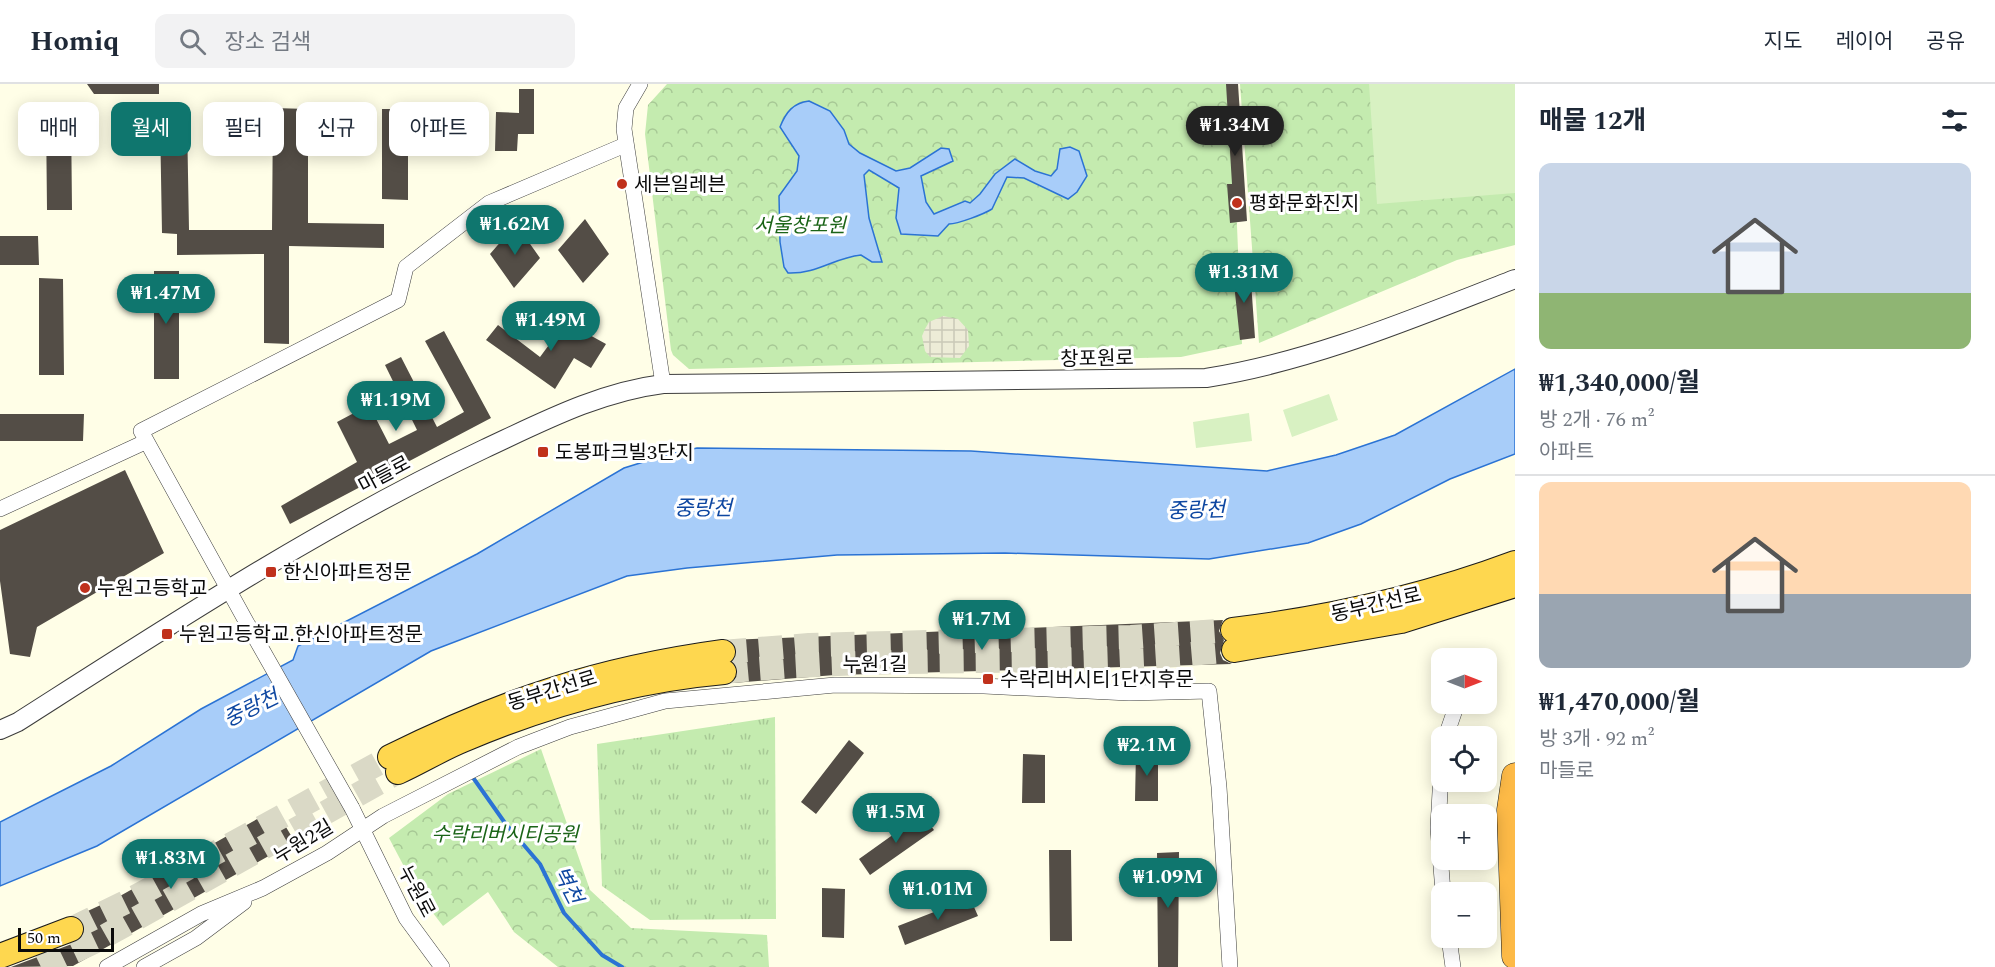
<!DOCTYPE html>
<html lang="ko">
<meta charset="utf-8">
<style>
body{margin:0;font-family:Spectral,"Noto Sans KR",serif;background:#f2f2f3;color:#1f2937;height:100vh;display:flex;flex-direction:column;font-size:22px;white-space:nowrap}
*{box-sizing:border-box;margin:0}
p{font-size:20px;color:#747a83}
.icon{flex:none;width:33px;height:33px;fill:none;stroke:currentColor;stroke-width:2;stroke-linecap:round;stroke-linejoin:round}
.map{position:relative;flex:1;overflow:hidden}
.side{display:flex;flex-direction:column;background:#fff;width:480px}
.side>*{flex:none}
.hud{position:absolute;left:18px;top:18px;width:570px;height:54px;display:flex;gap:12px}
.needle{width:39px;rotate:90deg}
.controls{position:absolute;left:1431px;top:564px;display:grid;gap:12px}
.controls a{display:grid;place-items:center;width:66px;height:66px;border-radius:12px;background:#fff;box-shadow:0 3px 15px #0003;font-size:30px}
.scale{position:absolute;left:18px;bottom:15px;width:96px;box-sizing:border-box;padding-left:6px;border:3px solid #0a0a0a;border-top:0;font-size:16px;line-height:21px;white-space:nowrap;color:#0a0a0a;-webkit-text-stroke:4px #fff;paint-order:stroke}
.price{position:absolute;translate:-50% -51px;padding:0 14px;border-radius:21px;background:#0f766e;color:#fff;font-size:20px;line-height:39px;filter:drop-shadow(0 2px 3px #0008)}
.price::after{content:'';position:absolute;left:50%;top:36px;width:18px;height:14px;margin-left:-9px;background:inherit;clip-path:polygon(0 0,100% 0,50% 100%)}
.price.on{background:#222;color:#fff}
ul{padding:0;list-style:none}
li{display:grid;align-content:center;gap:12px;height:318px;padding:0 24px}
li+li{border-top:2px solid #e0e1e3}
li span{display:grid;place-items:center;height:186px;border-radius:12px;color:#555}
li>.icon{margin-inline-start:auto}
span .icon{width:108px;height:108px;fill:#fffc;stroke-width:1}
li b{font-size:26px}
h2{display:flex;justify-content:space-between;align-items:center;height:72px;padding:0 24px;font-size:26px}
.pill{padding:0 21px;border-radius:12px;background:#fff;box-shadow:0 3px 15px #0003;font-size:21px;line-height:54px}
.pill.on{background:#0f766e;color:#fff}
header{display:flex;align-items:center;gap:36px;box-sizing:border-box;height:84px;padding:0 30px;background:#fff;border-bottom:2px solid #e0e1e3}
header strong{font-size:28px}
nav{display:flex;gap:33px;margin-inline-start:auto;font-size:21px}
.search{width:420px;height:54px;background:#f2f2f3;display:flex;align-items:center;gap:15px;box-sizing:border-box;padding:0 21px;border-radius:12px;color:#747a83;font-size:22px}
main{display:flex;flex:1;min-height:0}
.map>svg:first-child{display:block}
.grass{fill:url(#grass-tufts)}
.park{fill:url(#park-crowns)}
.pitch{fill:#d8f1c2}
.plaza{fill:url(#plaza-grid)}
.water{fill:#a8cdf9;stroke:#2b73d4;stroke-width:1.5}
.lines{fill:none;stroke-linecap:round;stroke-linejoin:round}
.stream{stroke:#2b73d4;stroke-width:4}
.building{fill:#534d46}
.trunk-tunnel{stroke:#dad9c6;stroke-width:24;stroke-dasharray:24 12;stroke-linecap:butt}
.minor-casing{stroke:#3d3d3d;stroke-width:16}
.tertiary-casing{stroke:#3d3d3d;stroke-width:20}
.trunk-casing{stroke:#1b1b1b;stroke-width:26}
.motorway-casing{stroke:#1b1b1b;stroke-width:27}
.minor{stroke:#fff;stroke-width:15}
.tertiary{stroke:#fff;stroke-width:18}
.trunk{stroke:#fed74f;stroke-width:24}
.motorway{stroke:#fdba47;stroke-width:26}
.minor-bridge-casing{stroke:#3d3d3d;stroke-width:16;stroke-linecap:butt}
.minor-bridge{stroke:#fff;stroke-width:15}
.poi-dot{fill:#c0311c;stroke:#fff;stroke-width:2}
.labels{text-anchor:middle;stroke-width:6;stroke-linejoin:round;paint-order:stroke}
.poi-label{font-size:20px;fill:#0a0a0a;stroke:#fff;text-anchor:start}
.park-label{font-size:20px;font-style:italic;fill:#1b6418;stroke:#fff}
.street-label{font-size:20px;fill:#0a0a0a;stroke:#fff}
.water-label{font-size:21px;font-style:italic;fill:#0e47a1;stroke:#fff}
</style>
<header>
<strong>Homiq</strong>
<div class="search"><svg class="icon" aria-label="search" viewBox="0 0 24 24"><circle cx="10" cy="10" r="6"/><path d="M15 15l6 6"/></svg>장소 검색</div>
<nav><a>지도</a><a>레이어</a><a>공유</a></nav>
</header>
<main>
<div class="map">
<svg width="1515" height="883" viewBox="0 0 1515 883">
<defs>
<pattern id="grass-tufts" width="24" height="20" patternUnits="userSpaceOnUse" patternTransform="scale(1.5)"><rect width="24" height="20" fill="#c4ebaf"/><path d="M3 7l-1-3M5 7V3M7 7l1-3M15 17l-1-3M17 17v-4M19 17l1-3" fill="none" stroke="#a7c895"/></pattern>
<pattern id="park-crowns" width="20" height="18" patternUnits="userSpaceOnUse" patternTransform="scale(1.5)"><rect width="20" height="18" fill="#c4ebaf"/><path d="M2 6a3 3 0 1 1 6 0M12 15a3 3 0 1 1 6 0" fill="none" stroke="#a7c895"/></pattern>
<pattern id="plaza-grid" width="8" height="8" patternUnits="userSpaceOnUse" patternTransform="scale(1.5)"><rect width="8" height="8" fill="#edecd7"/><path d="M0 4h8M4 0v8" fill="none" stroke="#cac9b7"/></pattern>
</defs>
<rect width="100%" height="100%" fill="#fffee7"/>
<path class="grass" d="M775 633 776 835 650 836 602 802 597 660Z"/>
<path class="park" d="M667 0H1231L1242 260 1181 273 689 285 673 271 671 266 645 50 648 21Z
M1240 0H1515V161L1457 176 1259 259Z
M541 665 590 806 631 844 767 851 769 883H558L514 848 488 808 443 842 419 811 389 754 448 710Z"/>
<path class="pitch" d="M1369 0H1515V109L1377 120Z
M1329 310 1338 336 1292 353 1283 326Z
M1249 329 1252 357 1196 364 1193 338Z"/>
<path class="plaza" d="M943 232 958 235 968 246 969 262 960 274 930 273 925 267 922 252 925 245 929 238Z"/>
<path class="water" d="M809 17 830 27 844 46 849 60 860 69 896 87 910 84 941 64 949 65 953 77 921 92 926 118 934 130 965 117 970 119 980 110 995 90 1015 75 1035 87 1051 92 1057 85 1060 65 1070 63 1079 67 1087 92 1077 108 1068 115 1024 94 1007 93 992 125C984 130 958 140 949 140L938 152 901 150 896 134 899 104 869 86 864 91 869 134 882 178H872L861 171C833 174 818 190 788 189L784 183 780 158 779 112 797 87 799 72 780 43C786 28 793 19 809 17Z
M1515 285V370L1450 395 1361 440 1308 459 1209 475 1005 469 837 471 687 484 627 492 431 567 97 762 0 802V738L111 682 201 625 293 576 298 562 477 470 624 384 666 371 697 364 971 367 1267 387 1336 371 1395 351Z"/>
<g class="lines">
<path class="stream" d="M474 695 505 739 540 780 564 829 602 871 622 883"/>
</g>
<path class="building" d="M87 0H159V10H94Z
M1226 0H1238L1247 137 1230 139 1227 100H1232L1229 51 1224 52 1222 34 1228 33Z
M519 5H534V50H518L517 67H495L496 28 519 29Z
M273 24 308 25V139L384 140V164L289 162V260L264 259V170L177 171V150L162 149 160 35H187L189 146H272Z
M382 25H408V116L382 115Z
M46 29H71L72 126H47Z
M585 135 609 170 583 199 558 166Z
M516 140 540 174 514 204 490 170Z
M0 152H38L39 181H0Z
M1250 184 1255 254 1240 256 1233 190Z
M154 187H179V295H154Z
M39 194 63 195 64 291H39Z
M566 238 606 260 591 284 574 274 555 305 486 256 498 241 540 273Z
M444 247 491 334 290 440 281 422 357 378 337 338 369 321 389 360 417 346 385 281 401 273 437 343 464 328 425 257Z
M0 330H84L83 357H0Z
M125 386 164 469 37 543 30 573 10 570 0 497V446Z
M1223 536 1219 547 1224 556 1220 569 1223 576 1232 580 835 591 733 599 738 587 733 578 737 566 730 556Z
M849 656 864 669 816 730 801 718Z
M1136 668H1158V717H1135Z
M1023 670 1045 671V719H1022Z
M275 725 292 753 293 758 290 760 73 882 11 883 77 858 85 847 84 839 77 832 120 812Z
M922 730 934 746 870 791 859 775Z
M1049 766H1071L1072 857H1050Z
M1179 768 1178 883H1158L1157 769Z
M822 804 845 805 844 854 822 853Z
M970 814 978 832 905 861 898 842Z"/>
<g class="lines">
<path class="trunk-tunnel" d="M723 568 809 561 1131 553 1233 546
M724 588C893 570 1065 584 1234 566
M71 845 126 818 390 673
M41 883 98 856 398 688"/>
<g class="minor-casing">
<path id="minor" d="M640 0 626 24 624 45 663 300
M0 425 145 358
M248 541 141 347 398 216 406 183 489 119 625 61
M1446 652 1457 620
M1442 672 1438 744 1443 808
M352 724 406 834 442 883
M1449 854 1453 883
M107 883 201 830 263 804 327 769 383 732 518 663 570 643 665 617 835 601 984 602 1129 609 1209 607 1219 703 1230 883
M144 883 196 854 244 818"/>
</g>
<g class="tertiary-casing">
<path id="tertiary" d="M0 646 18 638C170 541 321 442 484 365 542 338 599 308 663 300L1206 294C1314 277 1414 234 1515 195"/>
</g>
<g class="trunk-casing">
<path id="trunk" d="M1233 546C1330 534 1424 513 1515 479
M1234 566 1401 537 1515 501
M390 673C503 617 598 585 723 568
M398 688C420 678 441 665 463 656 545 621 635 596 724 588
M0 872 71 845"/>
</g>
<g class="motorway-casing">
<path id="motorway" d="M1515 692 1510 726 1515 872"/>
</g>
<use href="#minor" class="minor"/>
<use href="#tertiary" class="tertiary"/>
<use href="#trunk" class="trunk"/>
<use href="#motorway" class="motorway"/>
<g class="minor-bridge-casing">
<path id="minor-bridge" d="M248 541 352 724"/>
</g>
<use href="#minor-bridge" class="minor-bridge"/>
</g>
<g class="poi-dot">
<circle cx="622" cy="100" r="6"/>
<circle cx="1237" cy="119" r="6"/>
<rect x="537" y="362" width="12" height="12" rx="3"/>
<rect x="265" y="482" width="12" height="12" rx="3"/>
<circle cx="85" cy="504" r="6"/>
<rect x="161" y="544" width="12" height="12" rx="3"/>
<rect x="982" y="589" width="12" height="12" rx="3"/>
</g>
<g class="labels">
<g class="poi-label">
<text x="634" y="107">세븐일레븐</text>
<text x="1249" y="126">평화문화진지</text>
<text x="555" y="375">도봉파크빌3단지</text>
<text x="283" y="495">한신아파트정문</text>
<text x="97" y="511">누원고등학교</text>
<text x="179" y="557">누원고등학교.한신아파트정문</text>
<text x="1000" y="602">수락리버시티1단지후문</text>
</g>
<g class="park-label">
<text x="800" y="148">서울창포원</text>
<text x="505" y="757">수락리버시티공원</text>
</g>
<g class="street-label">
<text transform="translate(1097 274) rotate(-1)" y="7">창포원로</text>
<text transform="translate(384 390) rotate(-28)" y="7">마들로</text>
<text transform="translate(1376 520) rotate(-13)" y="7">동부간선로</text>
<text x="875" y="587">누원1길</text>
<text transform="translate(552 606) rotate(-17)" y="7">동부간선로</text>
<text transform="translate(303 757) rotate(-31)" y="7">누원2길</text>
<text transform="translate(417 807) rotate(62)" y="7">누원로</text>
</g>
<g class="water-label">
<text x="703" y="431">중랑천</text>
<text transform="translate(1196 426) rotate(-2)" y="7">중랑천</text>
<text transform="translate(251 624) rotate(-26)" y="7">중랑천</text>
<text transform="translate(568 801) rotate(63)" y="7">벽천</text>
</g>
</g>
</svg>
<div class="controls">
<a><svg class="needle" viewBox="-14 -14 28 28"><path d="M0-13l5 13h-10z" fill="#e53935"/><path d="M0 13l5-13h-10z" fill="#747a83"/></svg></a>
<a><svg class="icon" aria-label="locate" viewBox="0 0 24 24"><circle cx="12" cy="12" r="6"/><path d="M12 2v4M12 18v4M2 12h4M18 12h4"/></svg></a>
<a>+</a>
<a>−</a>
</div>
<div class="scale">50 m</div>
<b class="price on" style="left:1235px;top:73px">₩1.34M</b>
<b class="price" style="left:515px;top:172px">₩1.62M</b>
<b class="price" style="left:1244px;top:220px">₩1.31M</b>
<b class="price" style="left:166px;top:241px">₩1.47M</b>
<b class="price" style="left:551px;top:268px">₩1.49M</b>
<b class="price" style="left:396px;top:348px">₩1.19M</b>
<b class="price" style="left:982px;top:567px">₩1.7M</b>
<b class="price" style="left:1147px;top:693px">₩2.1M</b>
<b class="price" style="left:896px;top:760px">₩1.5M</b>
<b class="price" style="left:171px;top:806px">₩1.83M</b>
<b class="price" style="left:1168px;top:825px">₩1.09M</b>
<b class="price" style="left:938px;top:837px">₩1.01M</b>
<div class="hud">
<a class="pill">매매</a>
<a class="pill on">월세</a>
<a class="pill">필터</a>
<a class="pill">신규</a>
<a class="pill">아파트</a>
</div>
</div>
<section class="side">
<h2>매물 12개<svg class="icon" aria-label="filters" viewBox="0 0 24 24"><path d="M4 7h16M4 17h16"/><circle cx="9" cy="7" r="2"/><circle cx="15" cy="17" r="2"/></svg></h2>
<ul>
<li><span style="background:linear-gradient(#c9d6e8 70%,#8fb573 0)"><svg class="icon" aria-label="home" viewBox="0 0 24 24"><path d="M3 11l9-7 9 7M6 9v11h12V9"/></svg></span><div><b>₩1,340,000/월</b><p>방 2개 · 76 m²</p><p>아파트</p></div></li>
<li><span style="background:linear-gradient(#ffd9b3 60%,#9aa5b1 0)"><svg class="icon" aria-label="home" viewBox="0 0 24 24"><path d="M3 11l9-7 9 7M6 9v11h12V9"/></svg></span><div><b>₩1,470,000/월</b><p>방 3개 · 92 m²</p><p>마들로</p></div></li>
</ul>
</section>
</main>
